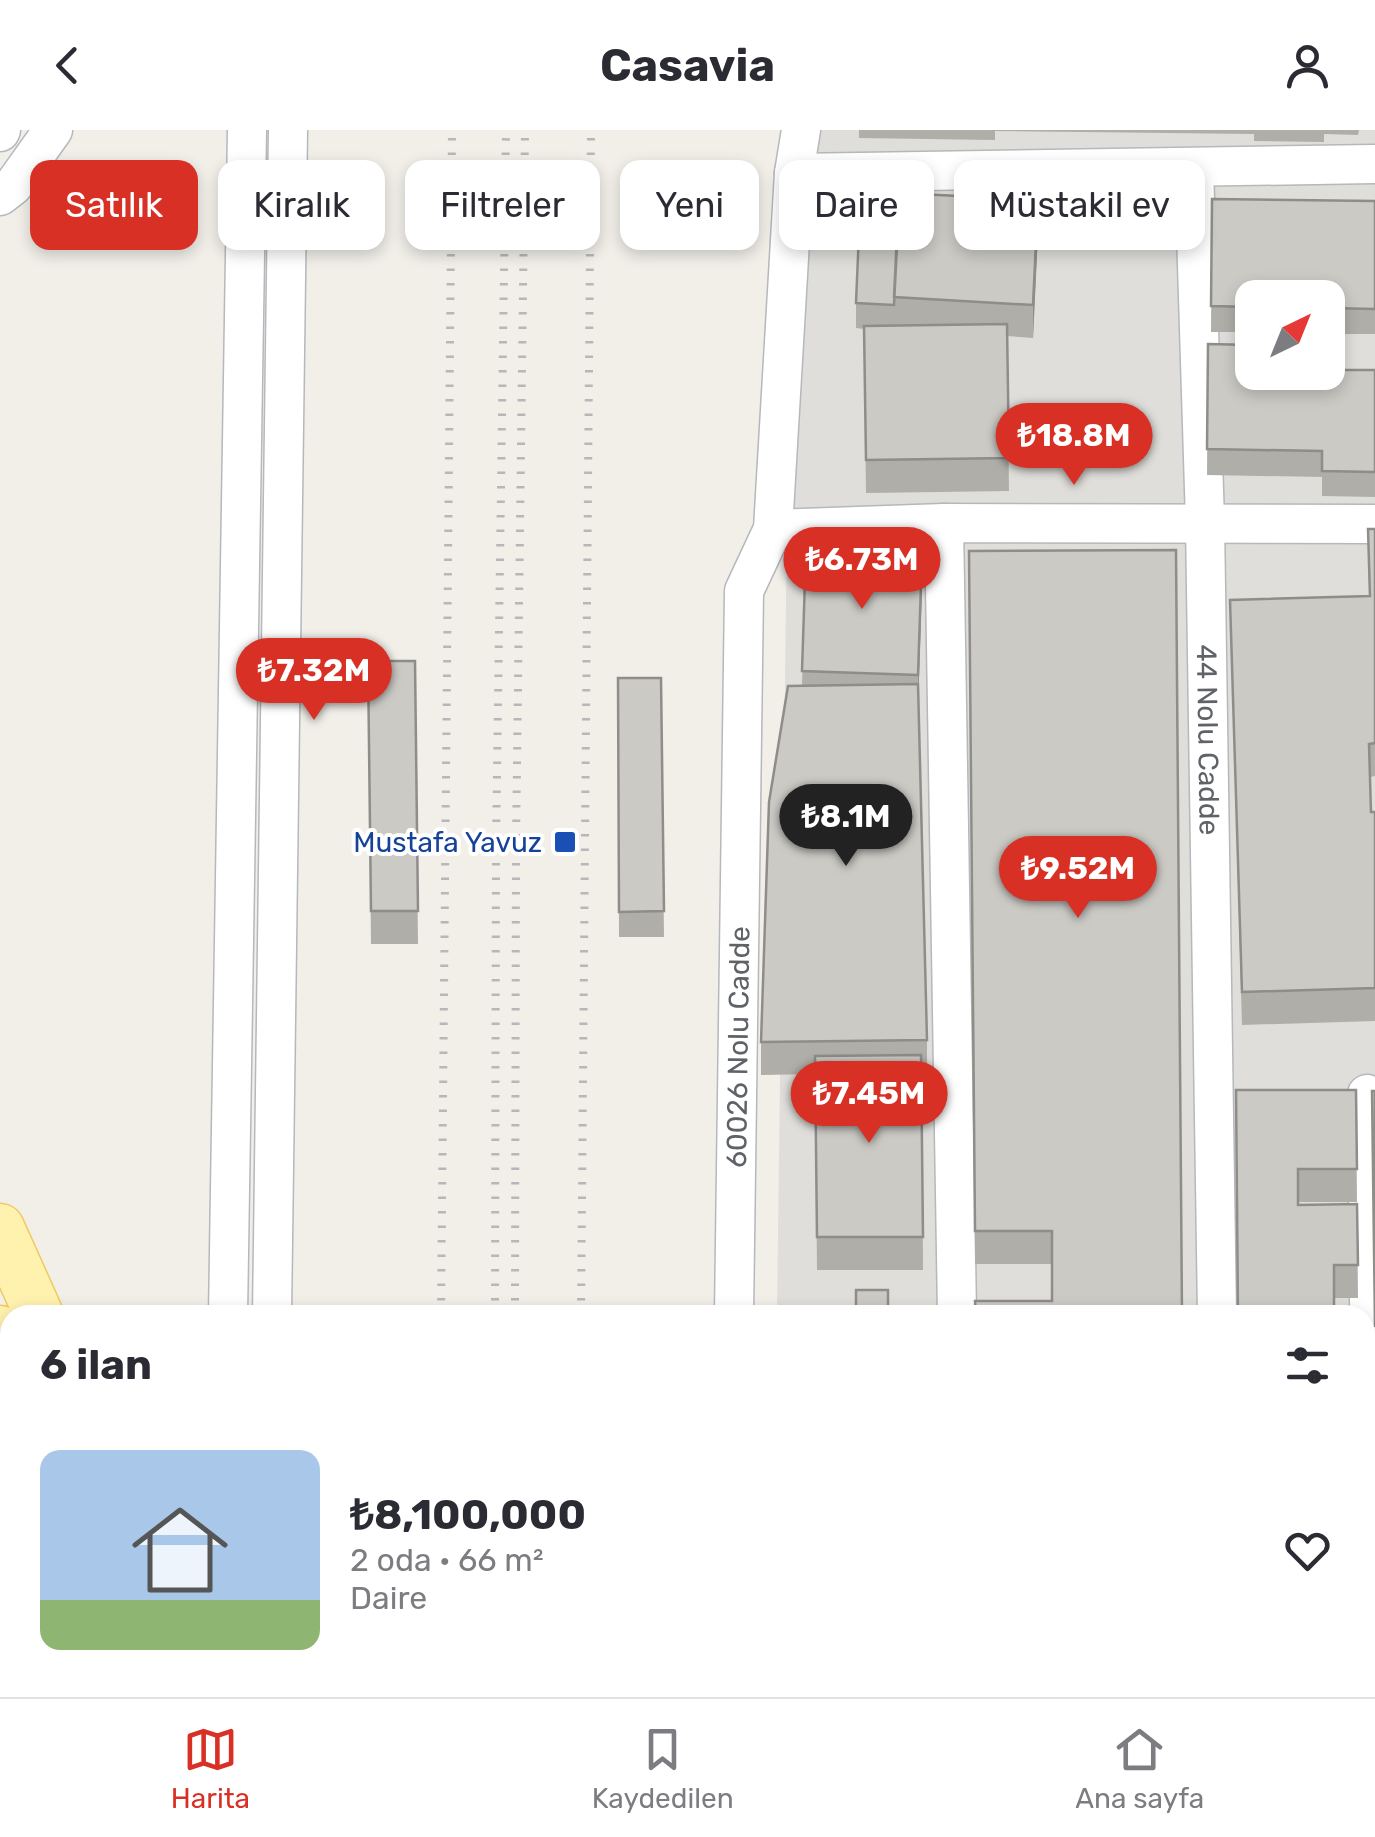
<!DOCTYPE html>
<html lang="tr">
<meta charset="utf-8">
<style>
body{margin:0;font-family:Rubik,sans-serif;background:#f2f2f3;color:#2b2b33;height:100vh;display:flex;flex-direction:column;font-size:38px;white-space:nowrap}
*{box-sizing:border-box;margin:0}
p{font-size:32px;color:#7c7c81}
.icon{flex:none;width:55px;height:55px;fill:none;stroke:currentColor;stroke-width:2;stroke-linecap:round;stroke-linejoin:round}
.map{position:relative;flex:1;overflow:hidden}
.drawer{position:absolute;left:0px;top:1175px;width:1375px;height:392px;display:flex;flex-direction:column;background:#fff;border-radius:30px 30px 0 0;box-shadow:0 5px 15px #0003}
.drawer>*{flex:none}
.top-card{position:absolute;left:30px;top:30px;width:1315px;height:90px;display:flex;gap:20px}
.needle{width:65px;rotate:43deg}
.tools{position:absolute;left:1235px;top:150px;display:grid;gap:20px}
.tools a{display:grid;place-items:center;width:110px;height:110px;border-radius:20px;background:#fff;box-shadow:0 5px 15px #0003;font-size:50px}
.price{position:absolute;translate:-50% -85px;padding:0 22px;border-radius:35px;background:#d93025;color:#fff;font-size:32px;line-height:65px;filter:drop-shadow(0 2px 5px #0008)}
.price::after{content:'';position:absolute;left:50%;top:60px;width:30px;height:22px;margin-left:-15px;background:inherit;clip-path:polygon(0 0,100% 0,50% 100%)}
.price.on{background:#222;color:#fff}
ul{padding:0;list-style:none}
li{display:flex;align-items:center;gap:30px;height:250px;padding:0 40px}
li+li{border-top:2px solid #e1e1e2}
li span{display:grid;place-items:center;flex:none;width:280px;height:200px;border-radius:20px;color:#555}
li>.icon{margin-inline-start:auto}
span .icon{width:120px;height:120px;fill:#fffc;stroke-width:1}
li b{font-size:42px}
h2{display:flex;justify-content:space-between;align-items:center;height:120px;padding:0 40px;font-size:42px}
.pill{padding:0 35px;border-radius:20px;background:#fff;box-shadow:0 5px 15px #0003;font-size:35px;line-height:90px}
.pill.on{background:#d93025;color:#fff}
header{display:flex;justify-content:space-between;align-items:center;height:130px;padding:0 40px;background:#fff;font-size:45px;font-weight:700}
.tabs{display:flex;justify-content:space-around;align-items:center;height:140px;border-top:2px solid #e1e1e2;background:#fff;font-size:28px;color:#7c7c81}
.tabs a{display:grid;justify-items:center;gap:5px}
.tabs .on{color:#d93025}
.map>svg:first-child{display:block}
.industrial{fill:#e0deda;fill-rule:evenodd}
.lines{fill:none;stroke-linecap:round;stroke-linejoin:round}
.minor-casing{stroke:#b5b8bc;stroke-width:41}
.major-casing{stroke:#f2c960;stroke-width:51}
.path{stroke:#9cc7a9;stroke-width:5;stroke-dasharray:10 5;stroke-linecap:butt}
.minor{stroke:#fff;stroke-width:38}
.major{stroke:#fff2af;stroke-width:48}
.rail{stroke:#b6b7b8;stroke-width:8;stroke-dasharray:2.5 12;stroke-linecap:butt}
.wall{fill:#afaea9}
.shaded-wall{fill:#8f8d8a}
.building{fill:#cccac5;stroke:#8f8d8a;stroke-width:2.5}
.transit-dot{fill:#1a4fb4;stroke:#fff;stroke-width:4}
.labels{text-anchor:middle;stroke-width:8;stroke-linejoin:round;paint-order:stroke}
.street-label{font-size:28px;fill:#5f6368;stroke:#fff}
.transit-label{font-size:28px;fill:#164399;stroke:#fff;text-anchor:end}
</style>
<header><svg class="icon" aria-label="back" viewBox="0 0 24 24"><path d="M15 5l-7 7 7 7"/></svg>Casavia<svg class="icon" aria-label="person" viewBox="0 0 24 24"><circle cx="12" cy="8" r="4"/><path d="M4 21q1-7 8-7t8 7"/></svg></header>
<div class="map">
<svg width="1375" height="1567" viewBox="0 0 1375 1567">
<rect width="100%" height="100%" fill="#f1efe8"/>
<path class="industrial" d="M792 0H1375V1567H772V1558H1365V1185H777ZM1252 168H1328V242H1252Z"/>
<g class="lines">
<g class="minor-casing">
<g id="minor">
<path d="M0 2 1 0"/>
<path id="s1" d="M1194 38 1205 392 1217 1185"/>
<path d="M794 43 1375 34"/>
<path d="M0 66 13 56 53 0"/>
<path d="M944 393 957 1185"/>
<path d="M773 399 944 393 1375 394"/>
<path d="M1367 964 1372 1472"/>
<path d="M228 1185 247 0"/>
<path d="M272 1185 288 0"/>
<path id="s2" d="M734 1185 744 461 773 399 794 43 801 0"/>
<path d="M727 1567 728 1558"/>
<path d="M1217 1567V1558"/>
</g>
</g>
<g class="major-casing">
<path id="major" d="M0 1098 39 1185
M0 1200 10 1227
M135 1558 139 1567
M179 1558 183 1567"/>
</g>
<path class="path" d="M280 1558V1567"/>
<use href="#minor" class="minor"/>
<use href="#major" class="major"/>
<path class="rail" d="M441 1185 452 0
M495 1185 496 716 506 0
M515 1185 516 713 525 0
M581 1185 591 0
M437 1567V1558
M494 1567V1558
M514 1567V1558
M558 1567 559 1558"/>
</g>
<path class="wall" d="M859 0H1254V4L995 1V10L859 8Z
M1254 0H1359L1358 5 1324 4V12L1254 11Z
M900 63 1038 103 1033 208 1007 206 1009 361 866 363 864 199 856 198V173Z
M1212 69 1375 71V204H1328V168H1252V202H1211Z
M1208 214 1252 242 1375 240V367L1322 366V347L1207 345Z
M1368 399H1375V646L1370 647 1371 682H1375V891L1242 895 1230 470 1369 466Z
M806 419 922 457 918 569 927 910V943H922L923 1140H817L815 944 761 945V912L802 556Z
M969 421 1182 1185 1052 1171V1134H975Z
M368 531H415L418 814H371Z
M618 548H661L664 807H619Z
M1236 960H1356L1357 1072H1298V1075L1357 1074 1358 1168H1334Z"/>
<path class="shaded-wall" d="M1038 70V103L1033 208V175Z
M922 423V457L918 578V545Z"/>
<path class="building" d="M861 55 900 56 894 175 856 173Z
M899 63 1038 70 1033 175 894 167Z
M1212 69 1375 71V179L1328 178V168H1252V177L1211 176Z
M1007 194 1009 328 866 330 864 196Z
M1208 214 1252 215V242H1328V240H1375V342L1322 341V321L1207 319Z
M1368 399H1375V613L1369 614 1371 682H1375V858L1242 862 1230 470 1370 466Z
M806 419 922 423 918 545 802 541Z
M1176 420 1182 1185H976L975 1171H1052V1101H975L969 421Z
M368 531H415L418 781H371Z
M618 548H661L664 781 619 782Z
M918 554 927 910 761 912 769 672 788 556Z
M921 925 923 1107H817L815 926Z
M1236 960H1356L1357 1039H1298V1075L1357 1074 1358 1135H1334V1185H1238Z
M1372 961H1375V1197Z
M856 1160H888V1178H925V1185H820V1179H856Z
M963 1558H1192L1193 1567H963Z"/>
<rect class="transit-dot" x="553" y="700" width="24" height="24" rx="5"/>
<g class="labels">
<g class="street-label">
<text dy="10" stroke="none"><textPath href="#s1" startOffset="572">44 Nolu Cadde</textPath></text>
<text dy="10" stroke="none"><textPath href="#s2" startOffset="268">60026 Nolu Cadde</textPath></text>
</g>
<g class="transit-label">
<text x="542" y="722">Mustafa Yavuz</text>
</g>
</g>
</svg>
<div class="tools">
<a><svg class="needle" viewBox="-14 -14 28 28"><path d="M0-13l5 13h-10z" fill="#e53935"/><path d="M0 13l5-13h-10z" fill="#7c7c81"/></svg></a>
</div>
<b class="price" style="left:1074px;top:358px">₺18.8M</b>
<b class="price" style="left:862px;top:482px">₺6.73M</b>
<b class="price" style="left:314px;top:593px">₺7.32M</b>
<b class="price on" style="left:846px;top:739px">₺8.1M</b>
<b class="price" style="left:1078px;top:791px">₺9.52M</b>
<b class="price" style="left:869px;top:1016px">₺7.45M</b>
<div class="top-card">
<a class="pill on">Satılık</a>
<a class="pill">Kiralık</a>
<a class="pill">Filtreler</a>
<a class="pill">Yeni</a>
<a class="pill">Daire</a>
<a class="pill">Müstakil ev</a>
</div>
<section class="drawer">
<h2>6 ilan<svg class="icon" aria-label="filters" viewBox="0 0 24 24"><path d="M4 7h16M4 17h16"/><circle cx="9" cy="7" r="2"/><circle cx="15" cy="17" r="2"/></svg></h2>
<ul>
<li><span style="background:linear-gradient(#a9c7e8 75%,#8fb573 0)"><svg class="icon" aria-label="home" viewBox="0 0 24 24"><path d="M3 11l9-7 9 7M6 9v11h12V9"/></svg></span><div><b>₺8,100,000</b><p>2 oda · 66 m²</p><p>Daire</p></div><svg class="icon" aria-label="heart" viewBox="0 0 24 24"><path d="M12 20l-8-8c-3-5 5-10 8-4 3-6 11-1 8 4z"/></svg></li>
</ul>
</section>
</div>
<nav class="tabs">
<a class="on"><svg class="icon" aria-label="map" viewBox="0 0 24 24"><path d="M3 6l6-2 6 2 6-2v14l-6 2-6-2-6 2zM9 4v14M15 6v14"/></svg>Harita</a>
<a><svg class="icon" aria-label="saved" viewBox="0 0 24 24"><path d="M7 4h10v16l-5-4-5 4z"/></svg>Kaydedilen</a>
<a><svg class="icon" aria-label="home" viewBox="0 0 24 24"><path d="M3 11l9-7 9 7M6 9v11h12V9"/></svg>Ana sayfa</a>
</nav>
